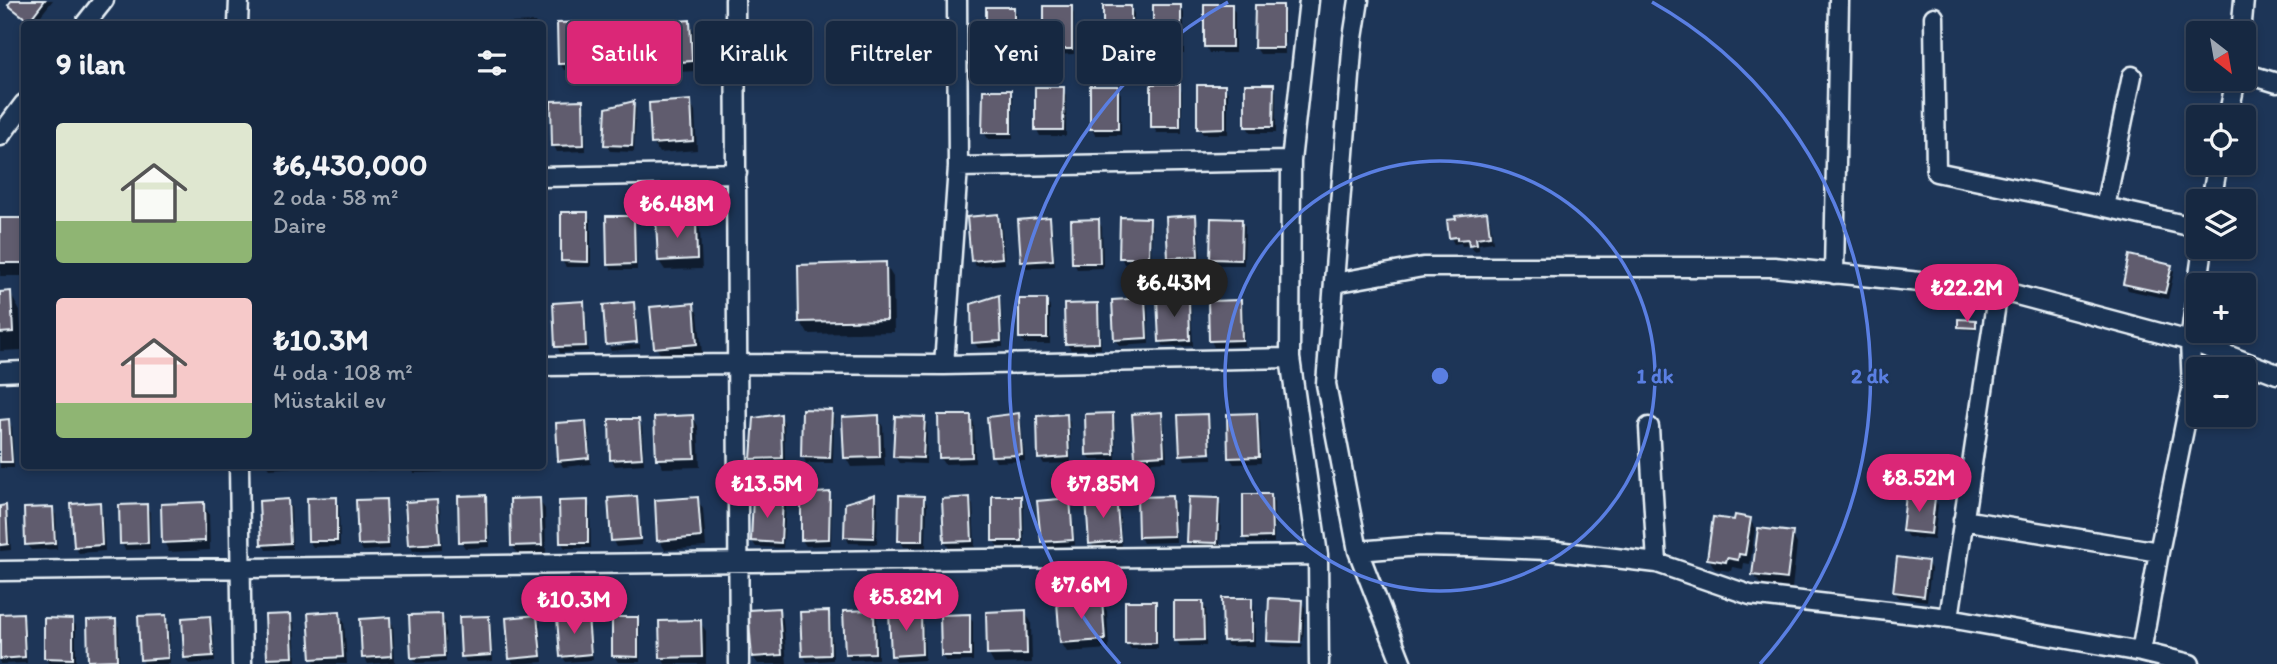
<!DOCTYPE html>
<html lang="tr">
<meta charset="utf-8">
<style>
body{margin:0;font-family:Itim,sans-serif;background:#1f3048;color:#f1f3f6;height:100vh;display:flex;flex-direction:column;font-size:26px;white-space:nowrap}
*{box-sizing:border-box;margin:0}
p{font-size:23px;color:#9ea6b1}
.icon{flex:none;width:38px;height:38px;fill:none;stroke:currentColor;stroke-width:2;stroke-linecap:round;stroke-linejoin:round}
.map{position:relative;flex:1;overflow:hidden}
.sheet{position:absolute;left:21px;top:21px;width:525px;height:448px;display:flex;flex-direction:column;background:#162841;border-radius:7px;box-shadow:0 4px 10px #0003,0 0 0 2px #35445a}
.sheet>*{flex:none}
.banner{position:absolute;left:567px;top:21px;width:665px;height:63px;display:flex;gap:14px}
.needle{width:46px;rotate:149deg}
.fabs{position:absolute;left:2186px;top:21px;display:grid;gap:14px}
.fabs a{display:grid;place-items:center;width:70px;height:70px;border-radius:7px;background:#162841;box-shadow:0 4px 10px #0003,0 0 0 2px #35445a;font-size:35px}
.price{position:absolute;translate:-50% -60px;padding:0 16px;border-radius:24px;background:#db2777;color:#fff;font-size:23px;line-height:46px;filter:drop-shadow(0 2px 4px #0008)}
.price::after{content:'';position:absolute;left:50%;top:42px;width:21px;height:16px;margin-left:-10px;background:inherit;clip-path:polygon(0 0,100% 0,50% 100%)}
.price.active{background:#222;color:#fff}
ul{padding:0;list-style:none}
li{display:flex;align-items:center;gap:21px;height:175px;padding:0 35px}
li span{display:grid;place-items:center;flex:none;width:196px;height:140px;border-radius:7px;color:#555}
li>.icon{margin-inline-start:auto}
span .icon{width:84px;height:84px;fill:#fffc;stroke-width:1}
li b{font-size:30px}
h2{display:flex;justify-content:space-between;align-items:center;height:84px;padding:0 35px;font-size:30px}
.tag{padding:0 24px;border-radius:7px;background:#162841;box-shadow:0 4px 10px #0003,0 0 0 2px #35445a;font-size:24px;line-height:63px}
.tag.active{background:#db2777;color:#fff}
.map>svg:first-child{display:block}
.shadow{fill:#0007}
.building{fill:#605c6e;stroke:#e8f1f8;stroke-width:2}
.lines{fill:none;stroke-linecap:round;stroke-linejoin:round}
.street-casing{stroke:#e8f1f8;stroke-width:23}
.street{stroke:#1d3557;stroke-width:18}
.ring{fill:none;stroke:#5a7fe2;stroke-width:3.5}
.centre{fill:#5a7fe2;stroke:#1d3557;stroke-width:3.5}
.ring-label{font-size:21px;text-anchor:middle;font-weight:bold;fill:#5a7fe2;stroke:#1d3557;stroke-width:5;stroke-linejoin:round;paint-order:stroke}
</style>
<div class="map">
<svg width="2277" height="664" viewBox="0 0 2277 664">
<rect width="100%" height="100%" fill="#1d3557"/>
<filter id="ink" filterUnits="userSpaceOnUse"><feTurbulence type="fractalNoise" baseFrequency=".0143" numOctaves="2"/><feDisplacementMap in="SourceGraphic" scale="14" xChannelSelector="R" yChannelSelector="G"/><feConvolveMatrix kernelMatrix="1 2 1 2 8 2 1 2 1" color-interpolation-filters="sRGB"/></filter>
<g filter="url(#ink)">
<path class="shadow" d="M14 0H53L34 24 14 11 10 5Z
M1231 6 1235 12V53H1209L1206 46Z
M1071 7 1074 14V54L1049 55 1045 48Z
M1130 7 1134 14 1133 55H1108L1105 49Z
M1180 7 1184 13V54H1158L1154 48Z
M1282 7 1285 13V54H1260L1256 48Z
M1013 9 1017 15 1016 56H991L987 50Z
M438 22 439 24H415V23Z
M482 22 484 24H458Z
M535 22 536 24H509V23Z
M689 22 694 32 696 71 661 73 656 63Z
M587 24 590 30 592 69 564 70 560 64Z
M631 24 635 30 636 69 614 70 611 64Z
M1179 86 1182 92V133H1157L1153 127Z
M1273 86 1276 92V133H1251L1247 127Z
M1224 87 1228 93V134H1203L1199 128Z
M1117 88 1121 94V135H1095L1092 129Z
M1063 89 1066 95V136H1040L1037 130Z
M1010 91 1013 98V139H988L984 132Z
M582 102 585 108 586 151 557 152 554 146Z
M690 102 695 111 697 150 659 153 653 143Z
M633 103 636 109 634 152 610 151 606 144Z
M587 214 591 220V267H566L562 261Z
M1486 214 1490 220 1493 242 1479 244V250L1474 251 1471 245 1462 246 1461 243 1454 244 1451 238Z
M997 216 1001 222 1005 264 976 266 972 260Z
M633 217 636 224 637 270H612L608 264Z
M1195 217 1198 223 1201 262 1174 264 1170 257Z
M0 219H24V276H0Z
M1049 219 1052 225 1055 266 1027 268 1023 262 1020 222Z
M1149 219 1152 226 1151 264H1124L1121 257Z
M695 221 700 230 702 269 665 270 659 261Z
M1098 221 1102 227 1103 268 1077 269 1074 263Z
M1241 221 1245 227 1244 265H1215L1211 259Z
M885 264 893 277 894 332 808 334 801 322Z
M2171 266 2174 272 2168 299 2128 290 2125 283Z
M0 293H10L20 311 22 350 0 351Z
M998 297 1001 303 1003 347 978 348 974 342Z
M1188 299 1191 305 1193 346 1164 347 1161 341Z
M1144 300 1148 306 1149 344 1119 346 1116 339Z
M1046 301 1050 307V344H1024L1021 338Z
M1240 302 1243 308 1244 346 1214 347 1211 341Z
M583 303 586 309 588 351 560 353 557 346Z
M633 304 636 310 639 340 608 343V345L604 306Z
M693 304 698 314 702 353 662 357 656 347Z
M1097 305 1100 311 1101 349 1071 350 1067 344Z
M1975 322 1976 330 1961 329 1960 326Z
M640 344V348L611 351 609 347Z
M831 411 834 418 833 463H806L803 456Z
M1161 414 1164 420 1167 461 1140 463 1136 456Z
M1018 415 1021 421 1025 461 996 462 993 456Z
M1112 415 1115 421 1116 460H1091L1088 454Z
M1256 415 1260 421 1261 463 1234 464 1230 458 1229 416Z
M780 416 784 422 785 464 756 465 753 459Z
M970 416 974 423 975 463 944 464 940 458Z
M1066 416 1070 422 1071 463 1044 464 1040 458Z
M1207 416 1210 422 1212 451 1182 453V455L1180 417Z
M693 417 698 426 700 467 663 468 658 459Z
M878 417 883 427 885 466 851 467 846 458Z
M924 419 927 425 926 464 899 463 895 457Z
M8 421 12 427 14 468H0V422Z
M638 421 642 427 644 464 615 466 612 460Z
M585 423 589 429 591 464 563 467 559 460Z
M1212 455V459L1185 460 1183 456Z
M167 466H214V468L170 470Z
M268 466H296V467L270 469Z
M318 466H345L319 468Z
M365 466H394V468L368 471Z
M410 466H443V472L414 473Z
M514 466H541V467H515Z
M829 494 832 500 831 545 806 546 802 540Z
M1270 495 1274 502V543H1248L1244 537Z
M874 496 878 502 877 544 849 543 846 537Z
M485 497 488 503 490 547 465 548 461 542Z
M1115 497 1119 504 1122 547 1095 549 1091 543Z
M636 498 639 504 642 545 616 547 613 541Z
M923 498 927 504 926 547H904L900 540Z
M1020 498 1024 504V547H998L994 541Z
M1171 498 1175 504 1176 542 1143 543 1140 537Z
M336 499 339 505 340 546 313 547 309 541Z
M697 499 703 509 706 547 665 550 659 540Z
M969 499 973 505 975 547 949 548 945 542Z
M1934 499 1938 505 1934 540 1908 537 1904 531Z
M539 500 545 509 546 554 518 555 512 545Z
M782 500 786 506 783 548 756 547 752 541Z
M1069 500 1072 506 1075 545 1046 548 1042 542Z
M1218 500 1221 506 1220 549 1192 548 1188 542Z
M287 501 291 507 292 549 266 550 263 544Z
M385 501 388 507 390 549 363 551 359 544Z
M437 501 440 508 442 549 413 551 410 545Z
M587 502 590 508 591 548H565L561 542Z
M99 504 102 510 105 551 79 553 75 547Z
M203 504 209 514 210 550 169 552 164 542Z
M146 506 150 512V549L125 550 122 543Z
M0 507H5L8 513 11 550 0 551Z
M52 508 56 515 57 549 31 550 27 544Z
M1750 519 1755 529 1750 564 1744 563 1743 569 1732 567 1731 571 1715 569 1709 559 1735 522Z
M1792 534 1797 544 1792 588 1760 584 1754 575Z
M1927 562 1931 569 1927 601 1898 598 1895 591Z
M1251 599 1254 606 1255 646H1228L1224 640Z
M1101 601 1107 611 1109 649 1067 652 1061 642Z
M1301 601 1305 608 1303 641 1270 639V642L1269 640Z
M1155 603 1158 609V649H1131L1127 643Z
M1202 603 1206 609V646H1180L1176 640Z
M778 610 783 619 787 664H758L753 657Z
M828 612 831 619 833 660 807 662 804 656Z
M873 612 877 618 878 659 850 660 846 653Z
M920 612 923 619 925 660 896 662 893 655Z
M1025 612 1031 622 1032 663 994 664 989 655Z
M339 613 344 622 347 664H316L313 659Z
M22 615 25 621 27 663 0 664V616Z
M290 616 294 622 296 663 272 664 269 658Z
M441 616 445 622 446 662 416 663 413 657Z
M536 616 540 623 543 662 514 664 511 659Z
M969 616 973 622V661L946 662 942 656Z
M165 617 169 623 170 664H144L142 659Z
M488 617 491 624 493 661 466 662 463 656Z
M209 618 213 624 215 662 189 664 185 658Z
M587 618 590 624 593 660 566 662 562 656Z
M389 619 393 625 395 662 368 664 364 657Z
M637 619 640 625V662H618L614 656Z
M72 620 76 626V664H49L46 658Z
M115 621 119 627V664H92L90 660Z
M700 622 706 631V664H665L662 657Z
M1270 643 1303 644 1302 648 1272 646Z"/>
<path class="building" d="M12 0H45L29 21 8 5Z
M1204 4H1232V47H1204Z
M1153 5H1181V48H1153Z
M1255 5H1283V48H1254Z
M1044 6H1072V49H1044Z
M1103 6H1131V49H1103Z
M986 7H1014V50L986 51Z
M360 19 393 21V24H360Z
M690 20 692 61 654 64 651 23Z
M588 22 589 63 558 64 557 23Z
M608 22H632L634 64H609Z
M1151 84H1180V127H1151Z
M1245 84H1274L1273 127H1245Z
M1197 85H1225V128L1197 129Z
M1090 86H1118V129H1090Z
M1035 87H1064L1063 130H1035Z
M983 90H1011V133H982Z
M583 100 584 145 552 146 551 101Z
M691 100 693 141 651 144 649 103Z
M634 101 632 146 604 145 606 108Z
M561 212H588V262L561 261Z
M1487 212 1490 236 1476 238 1477 244 1469 245 1468 239 1457 240V237L1449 238 1447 220 1456 219 1455 216Z
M998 214 1002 258 971 261 967 217Z
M1196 215 1198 256 1168 258 1166 217Z
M606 216H634L635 264 607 265Z
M1050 217 1053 260 1021 262 1018 220Z
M1120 217 1150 218 1149 258H1119Z
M0 218H24V263H0Z
M1211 218 1242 219 1241 260 1210 259Z
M696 219 697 259 658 261 656 220Z
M1099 219 1100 263H1072L1071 220Z
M2129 255 2172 265 2165 293 2123 284Z
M886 262 887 320 799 322 798 265Z
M11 291 13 332 0 333V292Z
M999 295 1001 341 972 343 971 304Z
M1189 297 1190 340 1159 342 1157 298Z
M1145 298 1147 338 1114 340 1112 300Z
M1019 299H1047V338H1019Z
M1241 300 1242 340 1209 341 1208 301Z
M584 301 586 346 555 347 553 303Z
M634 302 637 342 606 345 603 305Z
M694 303 697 344 654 348 650 307Z
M1098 303 1099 343 1065 344 1064 304Z
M1958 319 1976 320V328L1958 327Z
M802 409 832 410 830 458 801 457Z
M1162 412 1164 455 1135 457 1132 414Z
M1019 413 1022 455 991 456 987 417Z
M1113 413 1114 454 1086 455 1085 414Z
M1257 413 1259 457 1228 458 1227 414Z
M781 414 782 458 751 459 754 418Z
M1067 414 1069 457 1038 459 1037 416Z
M1208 414 1210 453 1180 455 1178 415Z
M693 415 695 458 656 459 654 417Z
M879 415 880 457 844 458 842 417Z
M938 415H971L972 457 939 458Z
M895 416 925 417 923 458 893 457Z
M9 419 12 462H0V420Z
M609 419H639L642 458 610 460Z
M586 421 589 458 558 461 556 423Z
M830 492 829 539 801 540V494Z
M875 494 874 538 844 537 845 503Z
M1243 494H1271L1272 537 1243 538Z
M486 495 487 541 459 542 458 496Z
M899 495 924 496 923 541H898Z
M1906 495 1935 498 1931 534 1902 531Z
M637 496 640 539 611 541 608 498Z
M992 496H1021L1022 541H992Z
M1116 496 1120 541 1089 544 1086 498Z
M1172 496 1174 536 1138 537 1137 497Z
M337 497V541H308L307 498Z
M698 497 701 537 657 541 655 500Z
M753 497 783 498 781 543 751 541Z
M970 497 972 541 944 542 942 499Z
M1188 497 1219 498 1217 543 1186 542Z
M540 498 542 545 511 546 510 499Z
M1070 498 1073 540 1041 542 1037 501Z
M288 499 290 543 261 545 259 501Z
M386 499 388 544 358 545 356 500Z
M437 500 440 543 408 545 405 502Z
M588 500V543H560L559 501Z
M100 502 102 545 74 547 71 504Z
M204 502 205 541 162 543 161 504Z
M147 504 148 543 120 544 119 505Z
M6 505 8 544 0 545V506Z
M53 507 55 543 25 545 24 508Z
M1735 515 1751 518 1745 555 1739 554 1738 560 1727 558 1726 562 1707 559 1713 517 1734 520Z
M1758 528 1793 532 1787 579 1752 575Z
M1897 557 1928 561 1924 596 1893 592Z
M1222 598H1252V640L1223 641Z
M1269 598 1302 600 1300 642 1267 641Z
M1102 599 1105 640 1060 643 1057 602Z
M1125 601H1156V643L1125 644Z
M1174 601H1203L1204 640 1174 641Z
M779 608 782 655 752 657 748 610Z
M874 610 875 653 845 654 843 611Z
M1026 610 1027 654 987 655 986 612Z
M340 611 343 657 311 659 308 613Z
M829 611 830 655 802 656 800 612Z
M921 611 922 654 891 656 889 612Z
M23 613 25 657 0 659V614Z
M291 614 293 657 267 658 265 615Z
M442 614 444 656 411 658 409 615Z
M970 614V656H941L940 615Z
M166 615 168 658 140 660 138 616Z
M537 615 541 656 509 659 506 618Z
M210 616 213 656 184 658 182 618Z
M489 616 491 655 461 657 459 617Z
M588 616 591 654 560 657 557 618Z
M390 617 392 656 362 658 360 619Z
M612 617H638V657L612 656Z
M44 618 73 619V659L44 658Z
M116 619 117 660 88 661 87 620Z
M701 620 702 657 660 658 659 621Z"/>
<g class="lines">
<g class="street-casing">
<path id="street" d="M735 0 739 664
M1309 0 1291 161 1290 358 1318 555 1319 664
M1359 0 1353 38 1326 384 1358 551 1402 664
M1934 17 1936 172 2105 207 2198 228
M85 24 104 0
M238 24 239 0
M2241 33 2244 0
M2244 73 2277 83
M2228 117 2236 79
M0 136 24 104
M958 167 1291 161
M542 177 737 173
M2211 201 2218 163
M2105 207 2132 76
M1834 274 1839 0
M1334 283 1423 267H1774L1998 290 2190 341 2277 374
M944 365 958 167 957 0
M542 366 737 364 944 365 1290 358
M0 372 24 371
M1649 427 1657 563
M239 466 242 664
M1963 520 2159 552
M1358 551 1419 546 1470 547 1548 550 1657 563 1750 595 1949 618 2141 652 2190 664
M0 571 1318 555
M1949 618 1998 290
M2141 652 2159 552 2192 390 2190 341 2203 247"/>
</g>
<use href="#street" class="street"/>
</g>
</g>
<g class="ring">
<circle cx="1440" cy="376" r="215"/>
<path d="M1120 664A430 430 0 0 1 1228 2M1652 2A430 430 0 0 1 1760 664"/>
</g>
<circle cx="1440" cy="376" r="10" class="centre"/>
<g class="ring-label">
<text x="1655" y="383">1 dk</text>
<text x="1870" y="383">2 dk</text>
</g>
</svg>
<div class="fabs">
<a><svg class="needle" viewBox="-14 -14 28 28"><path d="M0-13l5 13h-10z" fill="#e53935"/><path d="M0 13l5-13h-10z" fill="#9ea6b1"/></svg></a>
<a><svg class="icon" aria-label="locate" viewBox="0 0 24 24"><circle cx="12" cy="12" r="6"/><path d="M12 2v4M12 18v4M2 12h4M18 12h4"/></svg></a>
<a><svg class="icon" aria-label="layers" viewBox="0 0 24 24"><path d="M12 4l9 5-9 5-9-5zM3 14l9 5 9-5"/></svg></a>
<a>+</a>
<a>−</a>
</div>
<b class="price" style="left:677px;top:240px">₺6.48M</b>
<b class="price active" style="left:1174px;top:319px">₺6.43M</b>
<b class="price" style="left:1967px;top:324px">₺22.2M</b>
<b class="price" style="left:1919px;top:514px">₺8.52M</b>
<b class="price" style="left:767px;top:520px">₺13.5M</b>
<b class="price" style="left:1103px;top:520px">₺7.85M</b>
<b class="price" style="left:1081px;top:621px">₺7.6M</b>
<b class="price" style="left:906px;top:633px">₺5.82M</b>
<b class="price" style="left:574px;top:636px">₺10.3M</b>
<div class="banner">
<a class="tag active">Satılık</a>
<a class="tag">Kiralık</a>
<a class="tag">Filtreler</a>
<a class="tag">Yeni</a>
<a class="tag">Daire</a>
</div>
<section class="sheet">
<h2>9 ilan<svg class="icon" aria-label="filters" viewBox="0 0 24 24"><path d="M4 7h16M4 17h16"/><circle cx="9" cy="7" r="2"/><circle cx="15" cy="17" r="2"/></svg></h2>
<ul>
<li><span style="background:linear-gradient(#dfe7d0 70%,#8fb573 0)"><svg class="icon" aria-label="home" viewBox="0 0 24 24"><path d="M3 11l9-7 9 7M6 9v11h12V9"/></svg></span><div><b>₺6,430,000</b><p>2 oda · 58 m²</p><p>Daire</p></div></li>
<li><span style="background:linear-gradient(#f6c9c9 75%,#8fb573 0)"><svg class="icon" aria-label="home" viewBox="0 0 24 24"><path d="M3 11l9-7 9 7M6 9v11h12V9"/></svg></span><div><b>₺10.3M</b><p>4 oda · 108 m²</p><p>Müstakil ev</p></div></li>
</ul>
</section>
</div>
